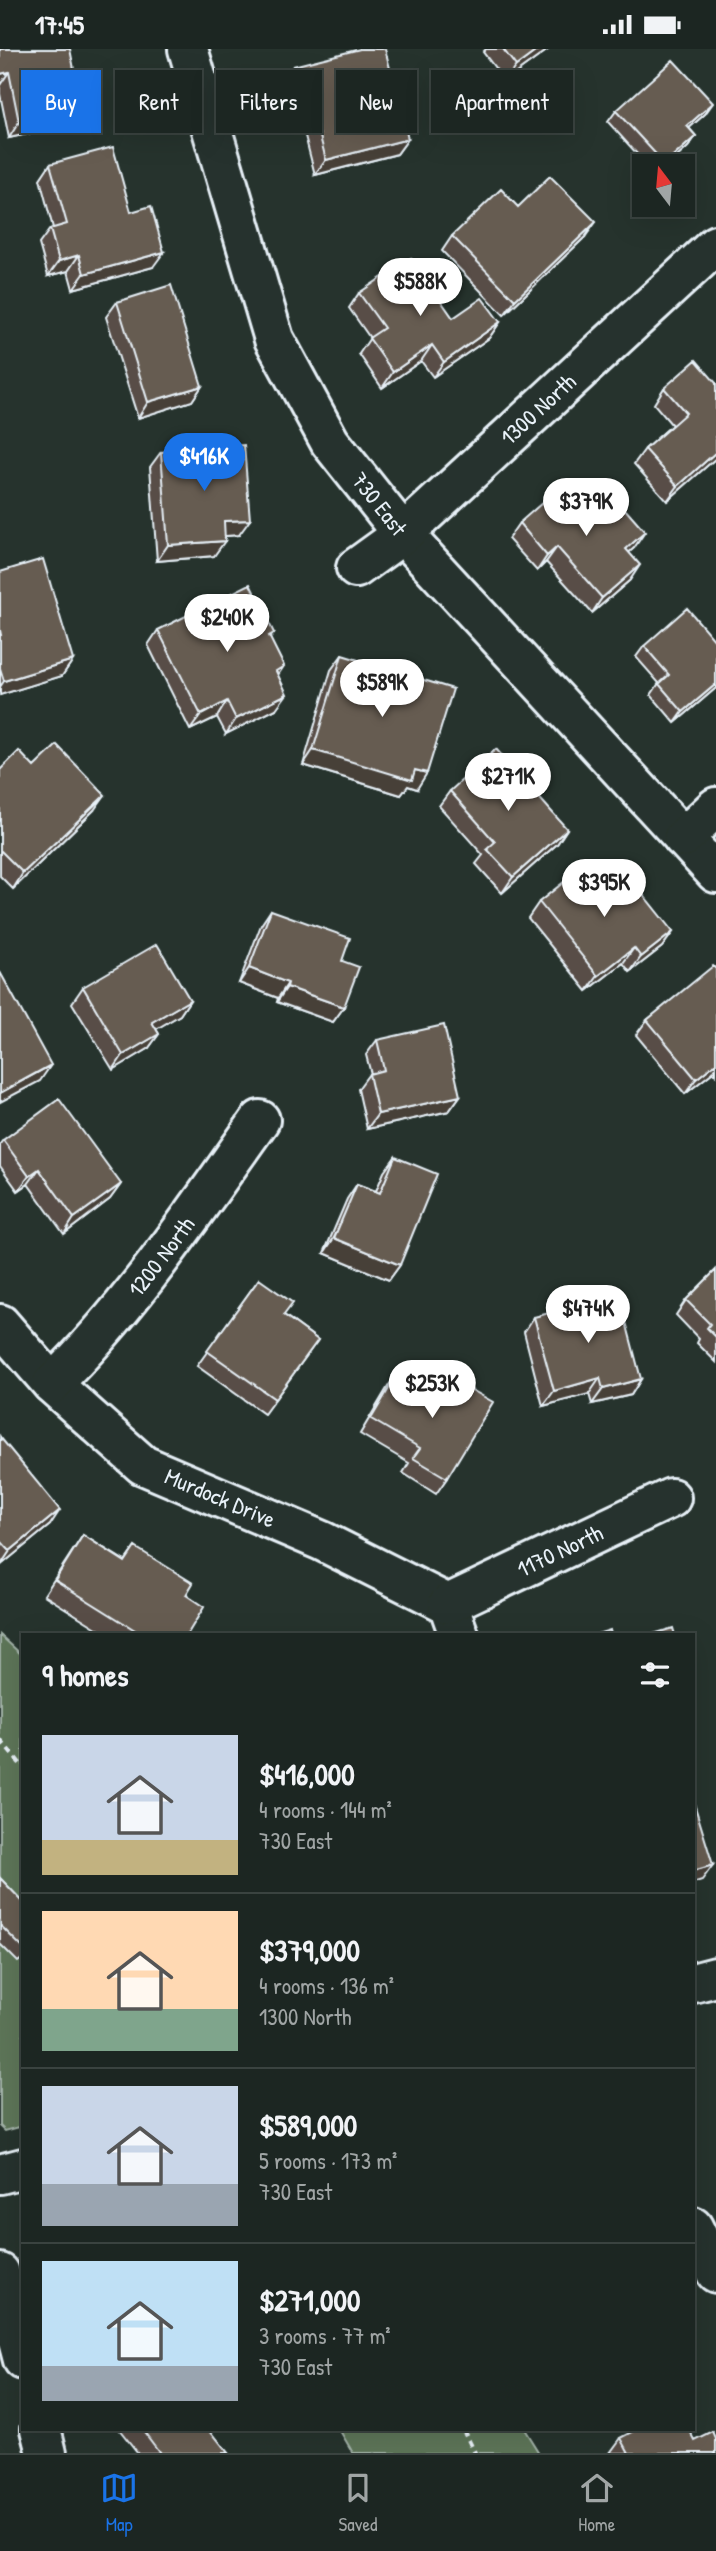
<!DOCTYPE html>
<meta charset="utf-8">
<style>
body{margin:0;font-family:"Patrick Hand",sans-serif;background:#252e2a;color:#f1f3f6;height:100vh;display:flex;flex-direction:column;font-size:26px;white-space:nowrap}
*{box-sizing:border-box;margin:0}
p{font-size:23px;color:#a0a5a5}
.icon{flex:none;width:38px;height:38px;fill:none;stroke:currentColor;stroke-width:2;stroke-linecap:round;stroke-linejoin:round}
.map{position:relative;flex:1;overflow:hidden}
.details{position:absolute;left:21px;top:1584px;width:674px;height:798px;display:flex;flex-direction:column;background:#1c2622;border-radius:0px;box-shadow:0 7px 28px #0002,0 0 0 2px #3a4340}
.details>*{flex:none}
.guide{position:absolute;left:21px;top:21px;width:676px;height:63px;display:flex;gap:14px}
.needle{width:46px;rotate:344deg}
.fabs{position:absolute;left:632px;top:105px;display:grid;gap:14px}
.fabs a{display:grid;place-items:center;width:63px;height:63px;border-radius:0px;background:#1c2622;box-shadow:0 7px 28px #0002,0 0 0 2px #3a4340;font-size:35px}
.price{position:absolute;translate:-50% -60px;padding:0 16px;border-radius:24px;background:#fff;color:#222;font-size:23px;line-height:46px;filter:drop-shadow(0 2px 4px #0008)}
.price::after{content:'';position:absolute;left:50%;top:42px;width:21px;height:16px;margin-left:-10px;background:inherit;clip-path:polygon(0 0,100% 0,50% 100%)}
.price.current{background:#1a73e8;color:#fff}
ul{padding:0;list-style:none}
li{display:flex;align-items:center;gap:21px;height:175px;padding:0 21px}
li+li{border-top:2px solid #3a4340}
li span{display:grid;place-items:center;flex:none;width:196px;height:140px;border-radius:0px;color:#555}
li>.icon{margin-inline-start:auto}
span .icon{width:84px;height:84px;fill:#fffc;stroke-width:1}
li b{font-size:30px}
h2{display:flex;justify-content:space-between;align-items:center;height:84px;padding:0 21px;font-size:30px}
.pill{padding:0 24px;border-radius:0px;background:#1c2622;box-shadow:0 7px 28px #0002,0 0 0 2px #3a4340;font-size:24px;line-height:63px}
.pill.current{background:#1a73e8;color:#fff}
.status{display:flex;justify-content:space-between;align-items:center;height:49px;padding:0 35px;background:#1c2622;direction:ltr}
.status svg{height:19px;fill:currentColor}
.dock{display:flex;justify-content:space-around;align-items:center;height:98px;border-top:2px solid #3a4340;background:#1c2622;font-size:19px;color:#a0a5a5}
.dock a{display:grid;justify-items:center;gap:4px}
.dock .current{color:#1a73e8}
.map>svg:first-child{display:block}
.green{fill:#5d7458;stroke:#a2b2a8;stroke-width:2}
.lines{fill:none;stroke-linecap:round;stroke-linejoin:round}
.minor-casing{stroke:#e8f1f8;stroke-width:44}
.path{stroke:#e8f1f8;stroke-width:4.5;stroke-dasharray:7 5;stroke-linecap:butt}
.minor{stroke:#26332d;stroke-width:38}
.wall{fill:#584e46;stroke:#e8f1f8;stroke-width:2}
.shaded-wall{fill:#474039;stroke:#e8f1f8;stroke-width:2}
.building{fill:#665b51;stroke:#e8f1f8;stroke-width:2}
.labels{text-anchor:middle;stroke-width:7;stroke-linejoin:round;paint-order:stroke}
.street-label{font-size:23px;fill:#e8f1f8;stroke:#26332d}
</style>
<div class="status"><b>17:45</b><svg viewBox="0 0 49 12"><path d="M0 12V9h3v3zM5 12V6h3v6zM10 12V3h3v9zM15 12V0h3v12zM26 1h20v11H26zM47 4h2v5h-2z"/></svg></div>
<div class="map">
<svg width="716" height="2404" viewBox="0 0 716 2404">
<rect width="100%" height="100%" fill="#26332d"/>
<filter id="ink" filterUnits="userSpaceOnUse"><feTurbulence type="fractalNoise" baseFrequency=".0143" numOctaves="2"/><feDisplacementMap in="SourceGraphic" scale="14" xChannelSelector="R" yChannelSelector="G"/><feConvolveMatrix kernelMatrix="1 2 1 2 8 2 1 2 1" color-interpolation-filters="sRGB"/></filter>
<g filter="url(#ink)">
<path class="green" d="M0 1586 23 1607V2077L5 2082 0 2077Z
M339 2380H524L539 2404H353Z"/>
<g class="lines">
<g class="minor-casing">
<g id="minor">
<path id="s1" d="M188 0 274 290 330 393 403 485 716 824"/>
<path id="s2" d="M356 519 403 485 716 196"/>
<path d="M683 789 716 758"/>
<path id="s3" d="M0 1275 52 1335 143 1416 322 1492 448 1555 459 1586"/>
<path id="s4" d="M52 1335C132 1257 195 1162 260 1071"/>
<path id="s5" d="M448 1555 671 1449"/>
<path d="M693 1934 716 1928"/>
<path d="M0 2125 23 2119"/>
<path d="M693 2178 716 2224"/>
<path d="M0 2224 23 2311"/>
<path d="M41 2380 47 2404"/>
</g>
</g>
<path class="path" d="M0 1691 23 1718
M463 2380 475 2404"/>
<use href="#minor" class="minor"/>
</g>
<path class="wall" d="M0 0 82 60 72 75 9 89 0 45Z
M486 0H549L505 32 483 3Z
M293 17 408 90 397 105 315 126 302 75 295 77 283 33Z
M616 62 705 65 689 79 696 87 688 98 667 117H648L608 73Z
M50 115 131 163 153 218 73 240 68 222 48 227 39 195 50 180 53 179 40 130Z
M518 158 585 188 504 266 442 202 452 187Z
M359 244 453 269 500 273 489 289 433 328 421 312 382 339 359 305 370 289 349 259Z
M117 253 202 337 192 352 138 369 106 268Z
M716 334V409L667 452 634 415 645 400 672 376 654 355 664 339Z
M161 403 239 486 225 487 214 507 157 512 150 418Z
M597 470 634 499 629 503 630 531 592 564 546 513 537 522 508 490 519 474Z
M0 523 73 611 62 627 0 646Z
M158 581 274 584 270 589 278 626 276 660 226 685 217 668 190 681 148 596Z
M644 597 716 639 675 674 651 646 659 634 636 608Z
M342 606 417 740 408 737 401 746 303 716 331 621Z
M34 718 94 761 13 840 0 827V721Z
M450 742 567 780 557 795 502 844 476 815 483 806 439 757Z
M620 852 673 883 662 898 630 923 623 914 587 942 528 869 539 853Z
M271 861 342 912 344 958 333 973 277 953 278 949 239 934 261 876Z
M716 920V1026L713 1023 685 1045 636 986 647 971Z
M83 938 190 951 180 966 156 980 159 985 148 1000 113 1021 72 954Z
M377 991 460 1047 449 1062 367 1080 358 1040 369 1025H371L366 1006Z
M3 1091 121 1135 110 1150 64 1185 28 1135 18 1142 0 1117V1095Z
M395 1108 400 1216 389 1231 324 1204 347 1150 357 1135 376 1142 384 1123Z
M716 1221V1313L697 1294 699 1290 676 1266 686 1251Z
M259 1230 284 1266 318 1291 264 1365 197 1317Z
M534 1268 641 1330 631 1346 592 1355 589 1345 543 1357 524 1283Z
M400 1321 450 1351 461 1335 447 1429 436 1445 403 1424 409 1414 360 1385 389 1336Z
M0 1388 50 1476 0 1517Z
M83 1486 125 1512 135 1498 186 1546 187 1586H108L44 1546Z
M0 1829 23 1853V1909L18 1913 0 1895Z
M119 2380H209L228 2404H138Z
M621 2389 695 2392 716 2404H610Z"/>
<path class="shaded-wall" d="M539 0H549L505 32 516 17Z
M9 23 0 36V25Z
M713 54 705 65 679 88 687 77Z
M82 60 72 75 9 89 19 73Z
M313 60 302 75 295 77 305 62Z
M696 87 688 98 667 117H663Z
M408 90 397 105 315 126 326 111Z
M596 173 585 188 504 266 515 251Z
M164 203 153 218 73 240 84 225Z
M79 206 68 222 48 227 59 212Z
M500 273 489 289 433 328 444 313Z
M432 296 421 312 382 339 393 323Z
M202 337 192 352 138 369 148 353Z
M716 403V409L667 452 678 437Z
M250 471 239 486 213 488 224 472Z
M645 483 634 499 616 515 626 500Z
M225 492 214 507 157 512 168 496Z
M557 498 546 513 537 522 547 507Z
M640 516 630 531 592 564 602 549Z
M73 611 62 627 0 646V638L4 632Z
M284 617 274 632 276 622Z
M716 635V639L675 674 683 663Z
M287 645 276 660 226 685 236 670Z
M227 652 217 668 190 681 201 666Z
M313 701 415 721 427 724 417 740 408 737 401 746 303 716Z
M105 746 94 761 13 840 23 824Z
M567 780 557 795 502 844 513 828Z
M673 883 662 898 630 923 641 908Z
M634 899 623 914 587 942 598 927Z
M249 919 288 934 278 949 239 934Z
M287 938 344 958 333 973 277 953Z
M190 951 180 966 141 989 152 973Z
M159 985 148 1000 113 1021 123 1006Z
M716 1014V1018L713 1023 685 1045 696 1030Z
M51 1016 40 1032 0 1053V1044Z
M460 1047 449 1062 367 1080 378 1065Z
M39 1120 28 1135 18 1142 29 1127Z
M121 1135 110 1150 64 1185 74 1169Z
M334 1189 400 1216 389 1231 324 1204Z
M600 1329 589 1345 543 1357 554 1342Z
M641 1330 631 1346 592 1355 603 1340Z
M60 1461 50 1476 0 1517 10 1502Z
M713 1816 702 1831 693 1834V1822Z"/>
<path class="building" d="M0 0H70L82 60 19 73 9 23 0 25Z
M360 0H385L408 90 326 111 313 60 305 62 293 17Z
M503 0H539L516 17Z
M673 11 713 54 687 77 696 87 665 115 616 62Z
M113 98 131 163 151 157 164 203 84 225 79 206 59 212 50 180 67 175 50 115Z
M550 127 596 173 515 251 452 187 501 140 518 158Z
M411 209 453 269 482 249 500 273 444 313 432 296 393 323 369 289 384 279 359 244Z
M171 236 202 337 148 353 117 253Z
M696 311 716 334V403L678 437 645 400 686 364 664 339Z
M244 396 250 471 224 472 225 492 168 496 161 403Z
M565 434 597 470 618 452 645 483 626 500 640 516 602 549 557 498 547 507 519 474Z
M43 510 73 611 4 632 0 619V586H1L0 581V523Z
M250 535 274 584 269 587 284 617 276 622 287 645 236 670 227 652 201 666 158 581Z
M687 559 716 593V635L683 663 659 635 669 626 644 597Z
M342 606 453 640 427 724 415 721 412 731 313 701Z
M57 696 105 746 23 824 0 801V721L19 702 34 718Z
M496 700 567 780 513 828 487 800 495 793 450 742Z
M589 813 620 852 637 838 673 883 641 908 634 899 598 927 539 853Z
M271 861 350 889 342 912 359 918 344 958 287 938 288 934 249 919Z
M157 895 190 951 152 973 159 985 123 1006 83 938Z
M713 917 716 920V1014L696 1030 647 971Z
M0 923 51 1016 0 1044Z
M444 976 460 1047 378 1065 369 1025 384 1021 377 991Z
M59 1050 121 1135 74 1169 39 1120 29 1127 3 1091Z
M395 1108 437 1125 400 1216 334 1189 357 1135 380 1144Z
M716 1221V1288L707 1279 710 1275 686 1251Z
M259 1230 293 1254 284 1266 318 1291 275 1350 207 1302Z
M619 1246 641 1330 603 1340 600 1329 554 1342 534 1268Z
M400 1321 451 1351 461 1335 493 1353 447 1429 413 1409 420 1399 371 1370Z
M0 1388 60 1461 10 1502 0 1491Z
M83 1486 125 1513 135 1498 193 1534 186 1546 204 1558 187 1586H143L55 1531Z
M673 1579 675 1586H650Z
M610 1581 611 1586H594Z
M693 1751 713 1816 693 1822Z
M0 1829 23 1853V1899L0 1876Z
M142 2380H209L228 2404H160Z
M638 2380H689L695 2392 713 2383 716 2390V2404H629L621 2389Z"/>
</g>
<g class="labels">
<g class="street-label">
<text dy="8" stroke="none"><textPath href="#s2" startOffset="242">1300 North</textPath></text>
<text dy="8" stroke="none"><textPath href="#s1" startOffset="499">730 East</textPath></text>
<text dy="8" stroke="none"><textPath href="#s4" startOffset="168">1200 North</textPath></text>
<text dy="8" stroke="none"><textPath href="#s3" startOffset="285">Murdock Drive</textPath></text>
<text dy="8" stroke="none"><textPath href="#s5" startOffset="124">1170 North</textPath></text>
</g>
</g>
</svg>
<div class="fabs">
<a><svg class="needle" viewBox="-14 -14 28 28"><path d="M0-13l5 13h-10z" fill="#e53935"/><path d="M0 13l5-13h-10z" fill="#a0a5a5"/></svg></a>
</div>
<b class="price" style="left:420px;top:269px">$588K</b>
<b class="price current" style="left:204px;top:444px">$416K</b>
<b class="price" style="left:586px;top:489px">$379K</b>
<b class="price" style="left:227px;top:605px">$240K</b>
<b class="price" style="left:382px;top:670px">$589K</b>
<b class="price" style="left:508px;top:764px">$271K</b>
<b class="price" style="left:604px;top:870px">$395K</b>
<b class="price" style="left:588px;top:1296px">$474K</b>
<b class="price" style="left:432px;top:1371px">$253K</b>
<div class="guide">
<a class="pill current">Buy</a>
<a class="pill">Rent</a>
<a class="pill">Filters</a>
<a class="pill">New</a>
<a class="pill">Apartment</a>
</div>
<section class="details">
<h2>9 homes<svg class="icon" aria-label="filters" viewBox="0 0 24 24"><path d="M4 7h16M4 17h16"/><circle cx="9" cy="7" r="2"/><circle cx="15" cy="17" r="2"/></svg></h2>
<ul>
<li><span style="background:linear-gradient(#c9d6e8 75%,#c2b280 0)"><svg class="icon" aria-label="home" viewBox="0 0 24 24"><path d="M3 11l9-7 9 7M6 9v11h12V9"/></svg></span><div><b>$416,000</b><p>4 rooms · 144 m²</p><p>730 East</p></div></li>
<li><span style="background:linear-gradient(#ffd9b3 70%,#7fa58c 0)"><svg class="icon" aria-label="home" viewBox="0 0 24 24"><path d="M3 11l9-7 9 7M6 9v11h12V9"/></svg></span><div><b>$379,000</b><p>4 rooms · 136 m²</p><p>1300 North</p></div></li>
<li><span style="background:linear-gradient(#c9d6e8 70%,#9aa5b1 0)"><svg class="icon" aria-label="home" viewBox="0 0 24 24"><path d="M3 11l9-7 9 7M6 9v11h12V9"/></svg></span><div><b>$589,000</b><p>5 rooms · 173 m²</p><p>730 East</p></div></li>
<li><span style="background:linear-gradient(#bfe0f5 75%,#9aa5b1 0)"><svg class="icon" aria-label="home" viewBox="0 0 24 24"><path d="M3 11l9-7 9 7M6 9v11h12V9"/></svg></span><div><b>$271,000</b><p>3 rooms · 77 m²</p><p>730 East</p></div></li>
</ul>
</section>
</div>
<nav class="dock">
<a class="current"><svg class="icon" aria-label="map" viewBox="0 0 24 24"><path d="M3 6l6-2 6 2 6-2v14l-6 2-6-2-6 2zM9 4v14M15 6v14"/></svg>Map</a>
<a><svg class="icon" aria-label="saved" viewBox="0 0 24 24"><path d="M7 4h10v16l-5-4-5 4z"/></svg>Saved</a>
<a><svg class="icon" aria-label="home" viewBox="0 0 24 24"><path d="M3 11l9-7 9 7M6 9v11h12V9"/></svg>Home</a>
</nav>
